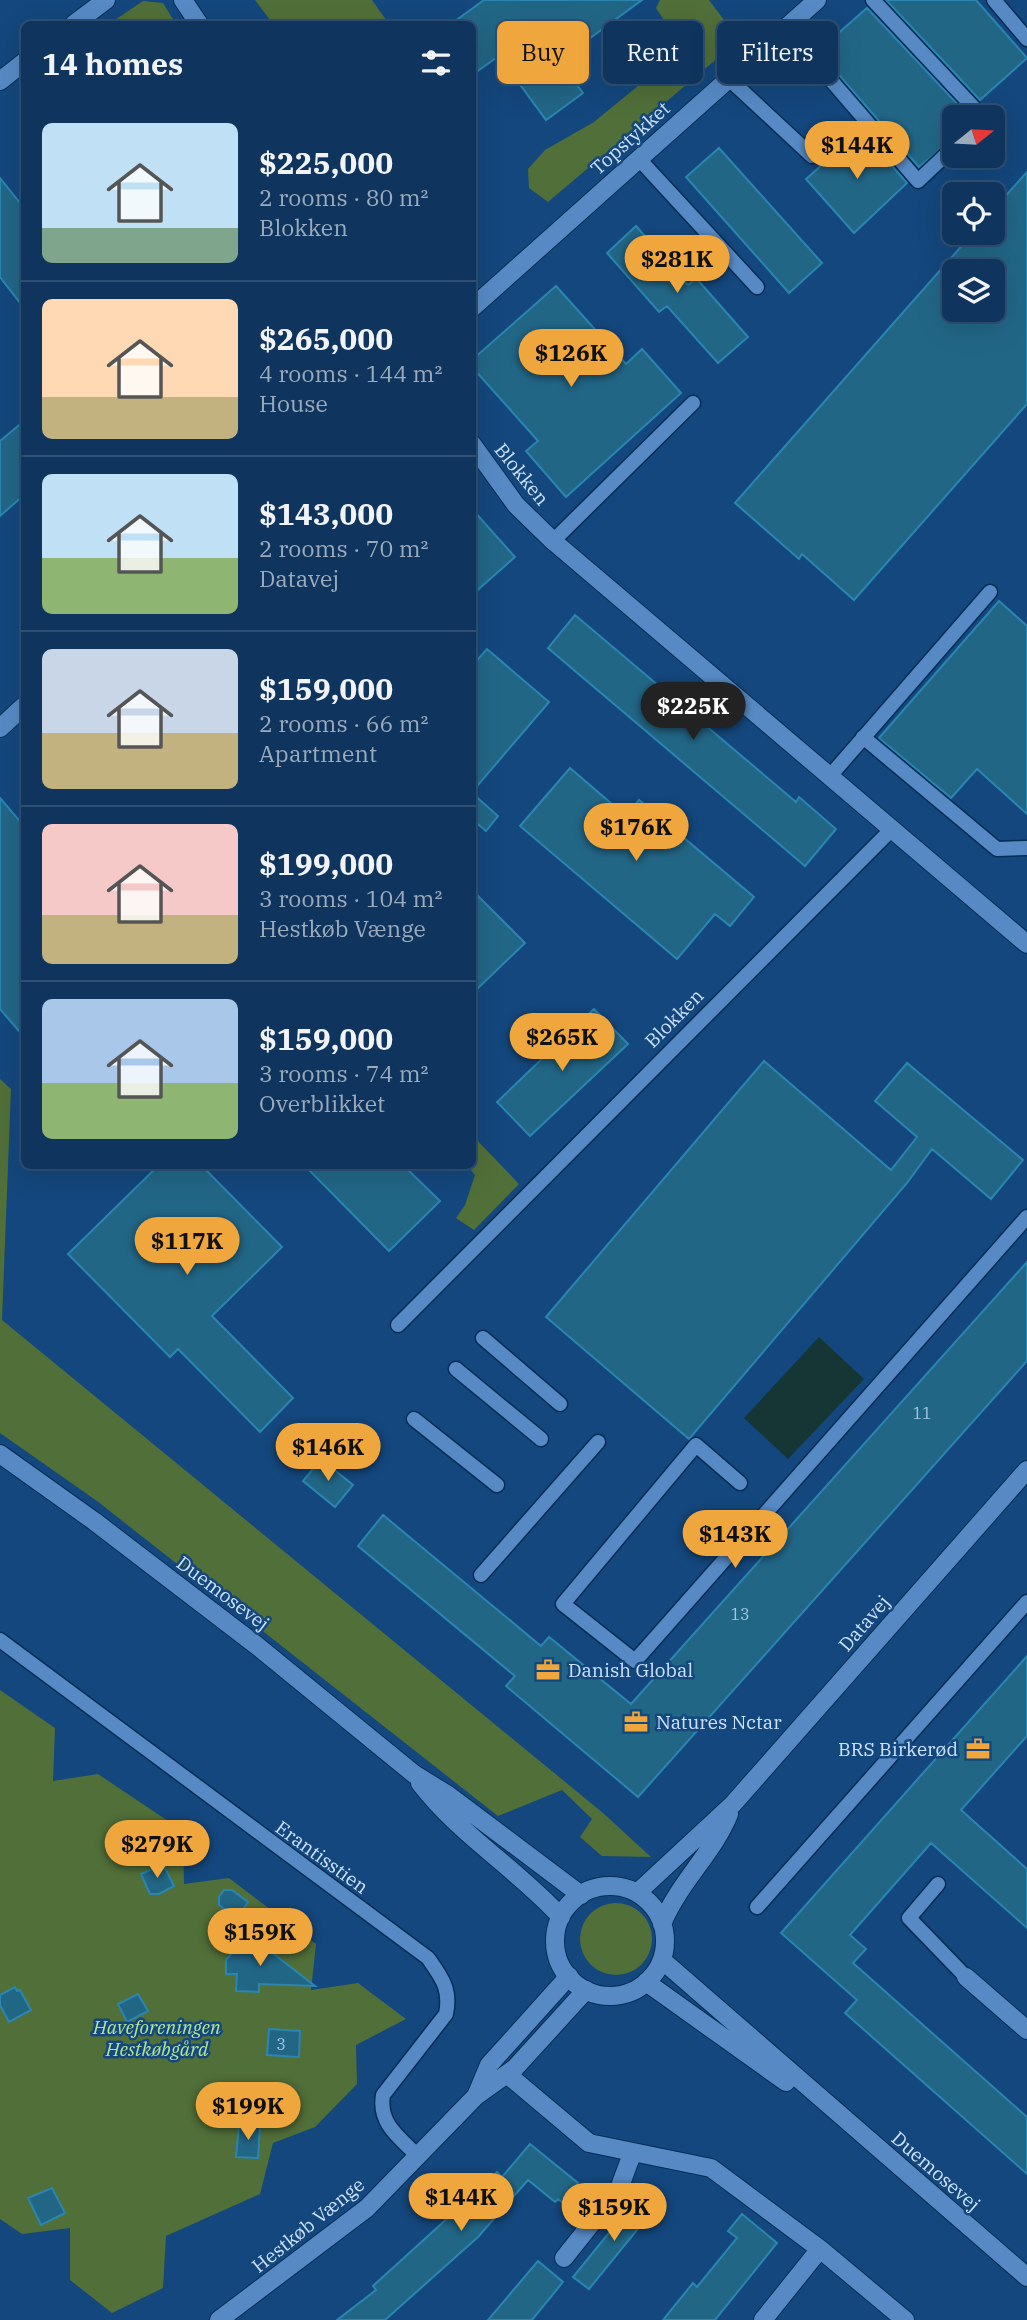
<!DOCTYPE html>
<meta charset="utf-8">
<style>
body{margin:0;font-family:"IBM Plex Serif",serif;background:#183d64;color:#f1f3f6;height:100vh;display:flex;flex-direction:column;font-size:26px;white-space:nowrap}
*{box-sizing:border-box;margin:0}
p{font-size:23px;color:#9babbc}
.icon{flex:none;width:38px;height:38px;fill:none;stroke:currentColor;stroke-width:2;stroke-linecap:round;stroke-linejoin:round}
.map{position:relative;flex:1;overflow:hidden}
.panel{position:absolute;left:21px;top:21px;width:455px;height:1148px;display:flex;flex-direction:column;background:#0f355e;border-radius:10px;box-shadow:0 7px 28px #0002,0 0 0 2px #2f5073}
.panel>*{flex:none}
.hud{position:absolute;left:497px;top:21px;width:424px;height:63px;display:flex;gap:14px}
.needle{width:46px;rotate:72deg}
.fabs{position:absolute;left:942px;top:105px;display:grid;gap:14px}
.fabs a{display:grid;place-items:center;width:63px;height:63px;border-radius:10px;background:#0f355e;box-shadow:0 7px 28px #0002,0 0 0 2px #2f5073;font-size:35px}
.price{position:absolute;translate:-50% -60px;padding:0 16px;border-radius:24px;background:#efa73d;color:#111;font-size:23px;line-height:46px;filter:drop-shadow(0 2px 4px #0008)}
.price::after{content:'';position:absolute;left:50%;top:42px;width:21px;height:16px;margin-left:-10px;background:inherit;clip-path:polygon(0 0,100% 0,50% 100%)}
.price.selected{background:#222;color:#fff}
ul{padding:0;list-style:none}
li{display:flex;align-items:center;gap:21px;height:175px;padding:0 21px}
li+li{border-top:2px solid #2f5073}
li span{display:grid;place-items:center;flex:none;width:196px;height:140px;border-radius:10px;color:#555}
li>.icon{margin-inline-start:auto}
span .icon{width:84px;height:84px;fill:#fffc;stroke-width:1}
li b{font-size:30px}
h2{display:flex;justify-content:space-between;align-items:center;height:84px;padding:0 21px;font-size:30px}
.tag{padding:0 24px;border-radius:10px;background:#0f355e;box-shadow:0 7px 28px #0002,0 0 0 2px #2f5073;font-size:24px;line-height:63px}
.tag.selected{background:#efa73d;color:#111}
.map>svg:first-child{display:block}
.green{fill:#516f39}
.water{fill:#163635}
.building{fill:#226686;stroke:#2a86b0;stroke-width:2;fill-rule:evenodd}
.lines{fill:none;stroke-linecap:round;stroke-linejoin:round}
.service-casing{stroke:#052d55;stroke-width:17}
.minor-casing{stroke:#052d55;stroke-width:20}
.tertiary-casing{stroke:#052d55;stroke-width:20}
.service{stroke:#578ac5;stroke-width:14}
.minor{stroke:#578ac5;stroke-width:18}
.tertiary{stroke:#578ac5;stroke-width:18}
.labels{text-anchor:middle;stroke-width:5;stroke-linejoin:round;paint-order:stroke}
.number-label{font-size:16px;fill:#a2c4df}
.street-label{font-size:19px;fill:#cde3fd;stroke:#14477d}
.poi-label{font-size:19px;fill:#cde3fd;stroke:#14477d;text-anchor:start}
.park-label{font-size:19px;font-style:italic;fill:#b4e690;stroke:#14477d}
</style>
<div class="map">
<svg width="1027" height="2320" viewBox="0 0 1027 2320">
<rect width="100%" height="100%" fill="#14477d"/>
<path class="green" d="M255 0H372L389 24H273Z
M660 0H709L739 40 548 202 529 188 528 169 545 150 594 122 683 49 656 8Z
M143 1 163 3 176 24H109Z
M0 1079 11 1089 2 1320 603 1813 651 1857 602 1856 580 1837 592 1819 562 1790 498 1816 97 1501 0 1433Z
M473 1136 519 1184 474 1230 456 1218 465 1205 475 1175 467 1166H472Z
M0 1690 55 1728 53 1781 98 1774 183 1831 184 1884 229 1878 316 1944 311 1990 358 1983 406 2019 356 2045 357 2084 315 2127 273 2143 260 2194 166 2236 163 2288 112 2313 70 2280V2228L22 2234 0 2219Z
M580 1939a36 36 0 1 1 72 0a36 36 0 1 1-72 0Z"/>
<path class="water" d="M819 1337 864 1379 788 1459 744 1418Z"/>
<path class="building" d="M484 0H642L559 61 583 93 546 120 499 56 472 75V24H451Z
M886 0H976L1027 58 980 100Z
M867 8 965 112 954 117V138L919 167 818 51Z
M861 130 907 183 854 233 806 179Z
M719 148 822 263 789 293 686 177Z
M1027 172V404L854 600 802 554 799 559 735 503 973 233H992V211ZM954 271H992V310H954Z
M0 178 24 208V308L0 277Z
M636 226 688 285 696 278 748 337 718 363 667 306 659 312 607 253Z
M556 286 626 364 642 349 681 393 566 497 526 451 538 441 472 367V360Z
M24 421V495L0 516V441Z
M472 509 515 557 472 595Z
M999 601 1027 626V814L977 769 951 798 879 738Z
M575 615 796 802 799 797 836 829 805 866 548 648Z
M487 649 549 702 472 792V666Z
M570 768 626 816 639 800 754 897 730 926 715 914 677 959 520 826Z
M472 793 498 816 486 831 472 819Z
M0 798 24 826V1037L0 1009Z
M472 890 525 943 472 994Z
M594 1009 628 1044 530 1136 497 1102Z
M764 1061 891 1170 917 1137 875 1101 907 1063 1023 1160 991 1199 932 1149 907 1183 689 1439 546 1317Z
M158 1166H202L282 1247 212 1316 293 1398 260 1432 178 1349 170 1357 68 1254Z
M305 1166H404L440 1201 389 1251Z
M1027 1262V1361L638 1797 506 1686 515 1676 358 1546 383 1515 541 1646 549 1637 631 1704Z
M321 1459 353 1485 335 1507 303 1481Z
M1027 1656V1736L961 1810 1027 1869V1928L931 1843 850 1935 866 1949 853 1963 1027 2117V2174L845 2013 857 2000 781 1933Z
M163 1864 174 1886 159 1894H150L141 1874Z
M224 1890H232L248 1902 237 1918 219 1905V1897Z
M248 1934 315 1986 259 1984V1992L236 1991 237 1974H226V1960Z
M15 1987 17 1991 20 1990 31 2010 9 2022 0 2005V1995Z
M138 1994 148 2011 127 2022 118 2004Z
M269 2029 300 2031 299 2057 267 2055Z
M239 2125 260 2127 258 2158 236 2157Z
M530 2144 578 2183 563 2203 558 2199 555 2202 528 2180 478 2237 385 2320H337L376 2290 373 2286 451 2215 484 2179 487 2183 497 2172 502 2177Z
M52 2188 65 2213 41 2225 28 2198Z
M639 2196 654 2209 589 2289 573 2277Z
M742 2214 777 2243 715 2320H663L693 2283 697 2287 737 2238 728 2231Z
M538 2261 563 2282 532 2320H488Z"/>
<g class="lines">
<g class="service-casing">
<path id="service" d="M873 0 976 110 977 117
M994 0 1027 39
M786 28 918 181 954 147
M727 77 812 156
M639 159 757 287
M553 541 693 403
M863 737 997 849 1027 848
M830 776 990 592
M398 1325 892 829
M483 1338 560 1404
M456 1369 541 1439
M414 1419 497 1485
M740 1483 696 1445 563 1604 635 1661 1027 1217
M481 1575 598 1442
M0 1640 428 1958C442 1978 451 1989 446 2014L383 2095C378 2124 400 2138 419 2157
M938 1884 909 1918 966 1977
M757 1907 1027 1602"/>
</g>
<g class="minor-casing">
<path id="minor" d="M183 0 199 24
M74 24 106 0
M0 81 24 62
M472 308 817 0
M472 444 516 505 553 541 1027 944
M0 728 24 706
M966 1977 1027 2030
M508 2075 589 2143 711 2168 820 2249 905 2320
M476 2096 489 2065 569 1976
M564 2258 619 2189 632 2154
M219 2320 367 2208 476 2096 515 2068 586 1990
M763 2320 820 2249"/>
</g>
<g class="tertiary-casing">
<path id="tertiary" d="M0 1454 94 1521 256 1645 414 1774 448 1795 581 1895
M420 1783C459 1834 517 1869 561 1917
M555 1941a55 55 0 1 1 110 0a55 55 0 1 1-110 0Z
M637 1893 733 1804 1027 1470
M662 1924C680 1881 714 1852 729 1814
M662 1960 1027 2277
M646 1982 786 2082"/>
</g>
<use href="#service" class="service"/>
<use href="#minor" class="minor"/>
<use href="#tertiary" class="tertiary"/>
</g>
<defs>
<g id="office-bare" transform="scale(1.89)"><path d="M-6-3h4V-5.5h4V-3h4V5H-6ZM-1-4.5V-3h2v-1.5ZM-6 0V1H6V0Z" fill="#efa73d" stroke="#14477d" stroke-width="2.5" paint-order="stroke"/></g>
</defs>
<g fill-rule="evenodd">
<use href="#office-bare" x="548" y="1670"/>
<use href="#office-bare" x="636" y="1722"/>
<use href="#office-bare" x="978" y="1749"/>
</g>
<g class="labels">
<g class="number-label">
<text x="922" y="1419">11</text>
<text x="740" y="1620">13</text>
<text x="281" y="2050">3</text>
</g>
<g class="street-label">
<text transform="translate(630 138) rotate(-42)" y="7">Topstykket</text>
<text transform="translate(522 474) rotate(51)" y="7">Blokken</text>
<text transform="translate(674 1018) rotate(-45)" y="7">Blokken</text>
<text transform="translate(223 1593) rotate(37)" y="7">Duemosevej</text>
<text transform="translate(864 1623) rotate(-49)" y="7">Datavej</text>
<text transform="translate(322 1857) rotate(36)" y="7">Erantisstien</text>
<text transform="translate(936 2171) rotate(41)" y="7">Duemosevej</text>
<text transform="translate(308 2225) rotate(-39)" y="7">Hestkøb Vænge</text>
</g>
<g class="poi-label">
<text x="568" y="1677">Danish Global</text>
<text x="656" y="1729">Natures Nctar</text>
<text x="958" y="1756" text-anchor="end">BRS Birkerød</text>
</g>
<g class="park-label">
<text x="157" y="2034">Haveforeningen<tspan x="157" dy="22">Hestkøbgård</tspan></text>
</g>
</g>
</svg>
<div class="fabs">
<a><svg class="needle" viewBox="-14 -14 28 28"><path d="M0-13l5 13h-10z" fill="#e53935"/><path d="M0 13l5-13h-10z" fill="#9babbc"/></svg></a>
<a><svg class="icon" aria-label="locate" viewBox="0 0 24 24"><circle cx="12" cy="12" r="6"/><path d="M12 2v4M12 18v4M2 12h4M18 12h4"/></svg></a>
<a><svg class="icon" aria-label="layers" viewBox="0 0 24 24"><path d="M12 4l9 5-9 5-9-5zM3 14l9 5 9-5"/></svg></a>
</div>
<b class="price" style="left:857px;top:181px">$144K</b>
<b class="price" style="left:677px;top:295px">$281K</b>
<b class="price" style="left:571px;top:389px">$126K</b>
<b class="price selected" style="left:693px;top:742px">$225K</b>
<b class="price" style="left:636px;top:863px">$176K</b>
<b class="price" style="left:562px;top:1073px">$265K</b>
<b class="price" style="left:187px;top:1277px">$117K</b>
<b class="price" style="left:328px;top:1483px">$146K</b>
<b class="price" style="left:735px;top:1570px">$143K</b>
<b class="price" style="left:157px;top:1880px">$279K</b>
<b class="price" style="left:260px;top:1968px">$159K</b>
<b class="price" style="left:248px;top:2142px">$199K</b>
<b class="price" style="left:461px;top:2233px">$144K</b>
<b class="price" style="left:614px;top:2243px">$159K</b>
<div class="hud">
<a class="tag selected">Buy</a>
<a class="tag">Rent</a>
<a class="tag">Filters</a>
</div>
<section class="panel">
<h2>14 homes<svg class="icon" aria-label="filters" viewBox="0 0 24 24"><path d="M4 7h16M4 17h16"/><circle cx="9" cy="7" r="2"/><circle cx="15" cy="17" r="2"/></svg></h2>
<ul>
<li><span style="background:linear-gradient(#bfe0f5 75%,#7fa58c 0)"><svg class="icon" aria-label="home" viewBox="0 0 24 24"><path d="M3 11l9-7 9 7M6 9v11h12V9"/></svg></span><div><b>$225,000</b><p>2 rooms · 80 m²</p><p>Blokken</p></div></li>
<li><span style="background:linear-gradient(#ffd9b3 70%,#c2b280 0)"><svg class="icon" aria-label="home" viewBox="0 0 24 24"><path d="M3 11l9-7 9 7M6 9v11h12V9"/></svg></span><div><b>$265,000</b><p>4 rooms · 144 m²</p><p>House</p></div></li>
<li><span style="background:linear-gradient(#bfe0f5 60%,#8fb573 0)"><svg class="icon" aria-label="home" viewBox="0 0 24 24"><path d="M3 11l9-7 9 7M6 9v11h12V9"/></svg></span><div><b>$143,000</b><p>2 rooms · 70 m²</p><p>Datavej</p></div></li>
<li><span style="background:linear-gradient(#c9d6e8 60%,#c2b280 0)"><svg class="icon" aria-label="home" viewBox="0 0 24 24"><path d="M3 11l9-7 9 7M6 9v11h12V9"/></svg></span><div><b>$159,000</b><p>2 rooms · 66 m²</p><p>Apartment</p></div></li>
<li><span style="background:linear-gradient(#f6c9c9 65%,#c2b280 0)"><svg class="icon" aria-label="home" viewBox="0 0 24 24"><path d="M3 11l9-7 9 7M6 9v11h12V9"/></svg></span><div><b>$199,000</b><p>3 rooms · 104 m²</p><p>Hestkøb Vænge</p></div></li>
<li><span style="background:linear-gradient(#a9c7e8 60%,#8fb573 0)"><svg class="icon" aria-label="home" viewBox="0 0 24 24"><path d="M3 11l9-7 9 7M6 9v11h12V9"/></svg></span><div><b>$159,000</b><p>3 rooms · 74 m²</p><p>Overblikket</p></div></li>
</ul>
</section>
</div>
